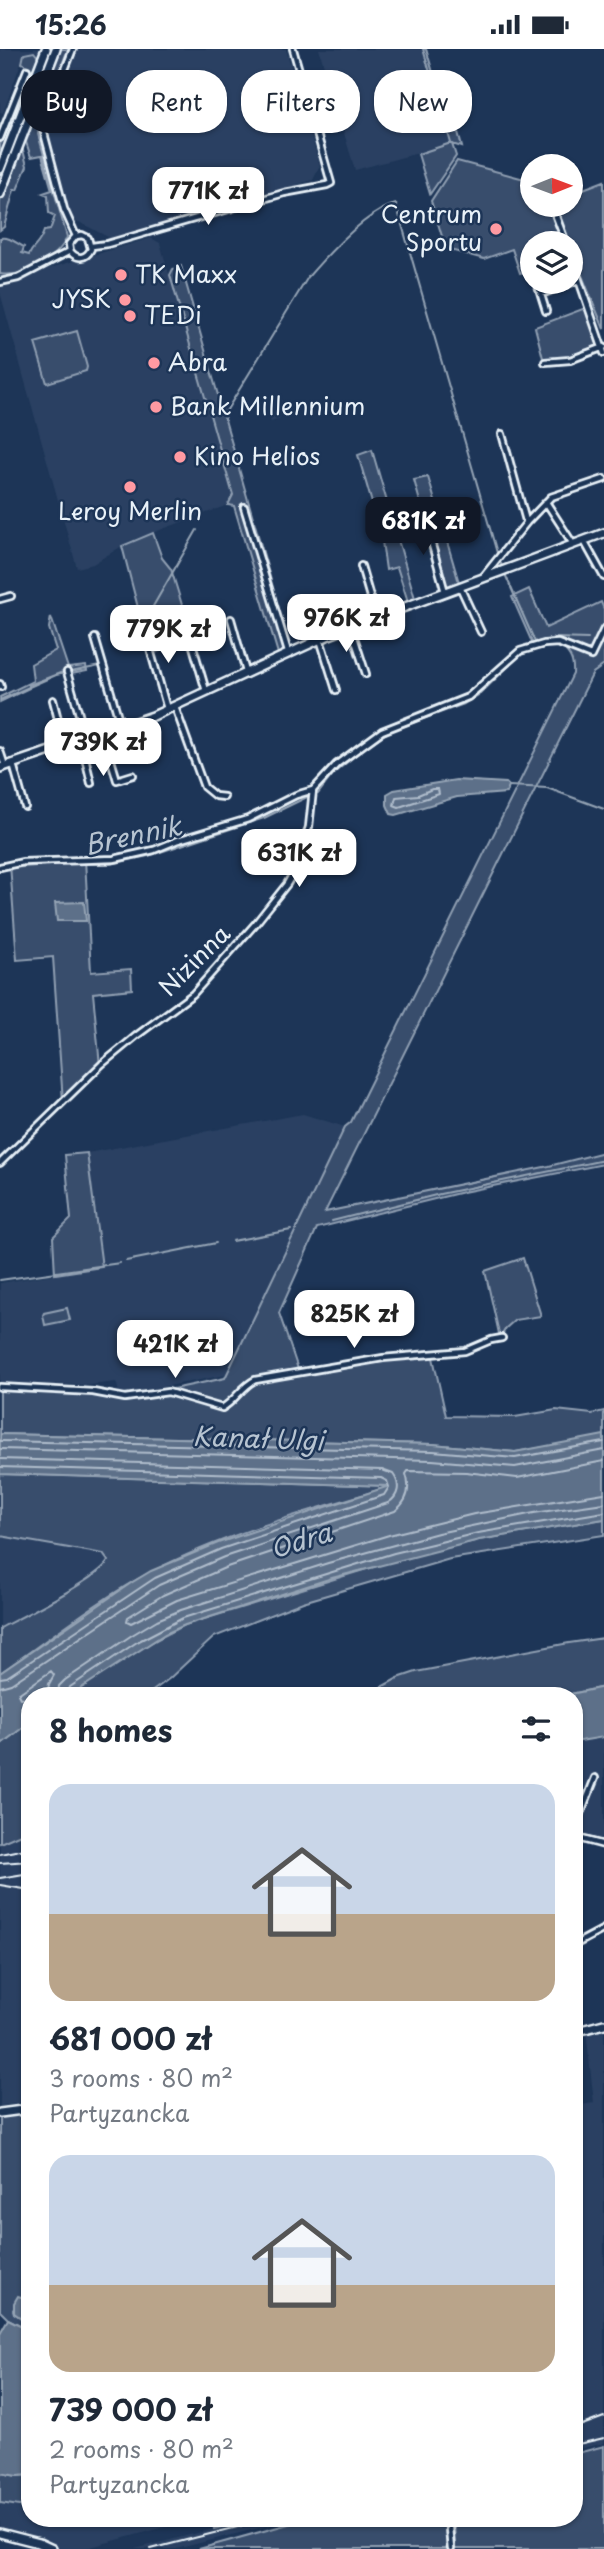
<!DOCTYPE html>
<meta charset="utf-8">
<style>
body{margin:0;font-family:"Playpen Sans",sans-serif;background:#f2f2f3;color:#1f2937;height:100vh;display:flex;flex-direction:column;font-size:26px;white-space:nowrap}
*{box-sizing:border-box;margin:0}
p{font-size:23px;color:#747a83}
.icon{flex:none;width:38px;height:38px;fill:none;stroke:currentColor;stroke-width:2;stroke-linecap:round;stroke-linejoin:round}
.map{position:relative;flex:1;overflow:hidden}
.sheet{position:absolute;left:21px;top:1638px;width:562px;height:840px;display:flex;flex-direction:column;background:#fff;border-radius:28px;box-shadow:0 2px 5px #0004}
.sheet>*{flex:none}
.hud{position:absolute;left:21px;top:21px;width:564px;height:63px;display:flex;gap:14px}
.needle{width:46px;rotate:89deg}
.tools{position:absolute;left:520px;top:105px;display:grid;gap:14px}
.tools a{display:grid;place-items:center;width:63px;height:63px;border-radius:50%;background:#fff;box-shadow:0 2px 5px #0004;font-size:35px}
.price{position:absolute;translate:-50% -60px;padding:0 16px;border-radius:14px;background:#fff;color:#222;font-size:23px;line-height:46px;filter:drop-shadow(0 2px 4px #0008)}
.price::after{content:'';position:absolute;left:50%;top:42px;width:21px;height:16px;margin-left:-10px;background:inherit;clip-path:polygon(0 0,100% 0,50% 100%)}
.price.current{background:#111827;color:#fff}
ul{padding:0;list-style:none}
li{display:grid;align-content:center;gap:14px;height:371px;padding:0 28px}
li span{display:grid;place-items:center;height:217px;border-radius:21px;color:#555}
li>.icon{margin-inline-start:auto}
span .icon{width:126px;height:126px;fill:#fffc;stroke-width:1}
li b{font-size:30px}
h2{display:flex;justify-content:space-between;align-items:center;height:84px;padding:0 28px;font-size:30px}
.pill{padding:0 24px;border-radius:28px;background:#fff;box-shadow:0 2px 5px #0004;font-size:24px;line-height:63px}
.pill.current{background:#111827;color:#fff}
.status{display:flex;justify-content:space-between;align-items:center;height:49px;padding:0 35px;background:#fff;direction:ltr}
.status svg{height:19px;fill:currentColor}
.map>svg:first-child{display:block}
.built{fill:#2a4162}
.green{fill:#374d6c;stroke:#909fb2;stroke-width:2}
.water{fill:#5d7089;stroke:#95a4b5;stroke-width:2}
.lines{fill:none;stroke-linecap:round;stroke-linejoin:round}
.shore{stroke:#b0bdcc;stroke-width:2}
.stream{stroke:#95a4b5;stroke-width:2}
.street-casing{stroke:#e8f1f8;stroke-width:10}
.secondary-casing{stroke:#e8f1f8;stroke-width:12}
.street{stroke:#1d3557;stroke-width:4.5}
.secondary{stroke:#1d3557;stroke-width:7}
.rail{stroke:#e8f1f8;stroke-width:2}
.poi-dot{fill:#ff9aa2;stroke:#1d3557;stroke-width:2.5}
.labels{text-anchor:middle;stroke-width:5;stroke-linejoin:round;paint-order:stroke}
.poi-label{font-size:24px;fill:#e8f1f8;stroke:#1d3557;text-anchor:start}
.street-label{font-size:24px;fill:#e8f1f8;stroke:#1d3557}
.water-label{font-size:26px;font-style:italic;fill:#b7c4d1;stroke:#1d3557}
</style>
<div class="status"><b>15:26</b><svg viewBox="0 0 49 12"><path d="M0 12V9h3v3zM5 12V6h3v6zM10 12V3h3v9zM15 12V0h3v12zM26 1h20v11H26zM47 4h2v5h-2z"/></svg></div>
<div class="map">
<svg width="604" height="2500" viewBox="0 0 604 2500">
<rect width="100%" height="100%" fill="#1d3557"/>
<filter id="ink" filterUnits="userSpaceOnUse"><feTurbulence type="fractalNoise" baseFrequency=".0143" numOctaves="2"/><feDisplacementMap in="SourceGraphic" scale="14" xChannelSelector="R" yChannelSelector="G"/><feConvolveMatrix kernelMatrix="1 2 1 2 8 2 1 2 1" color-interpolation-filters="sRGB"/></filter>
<g filter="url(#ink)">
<path class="built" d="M0 0H41L38 8 34 3 24 5 3 64 0 63Z
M76 0H286L320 117 313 131 110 189 79 173 75 174 63 146 48 92 47 80Z
M319 0H423L451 95 355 121Z
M151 189 160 194 233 446 228 456 130 492 93 515 77 519 0 243V234Z
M281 351 283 361 279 370 271 373 266 355Z
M303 1065 345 1078 226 1326 120 1346 116 1333 90 1336 0 1334V1234L102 1217 87 1104Z
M0 1487 103 1505 108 1512 105 1518 83 1532 0 1579Z
M604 1688V1796L574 1788V1693Z
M30 1781V2053L0 2057V1794Z
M604 1975V2394L574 2401V2057L594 2054 586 1980Z
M0 2454 19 2457 30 2455V2469L195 2470 83 2500H52L0 2484Z
M257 2469H298L176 2500H135Z"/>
<path class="green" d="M49 0 0 134V127Z
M60 0H68L41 70 38 85 67 188C59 208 25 229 0 225V189C10 187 17 195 24 198L22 204 29 206C34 195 39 197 44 182L50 181 55 167 49 164 48 146 43 144 52 141 42 106 31 108 26 93Z
M423 0H426L451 84 458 83 462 98 452 95 456 107 430 145 418 105 451 94Z
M34 3 38 8 0 106V96L30 18 22 14 24 5Z
M23 101 27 117 17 141H14L4 178 0 181V153L19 102Z
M457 112 532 132V156H552L565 194H532V220L520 224 512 200 484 210 446 200 431 152Z
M604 132V280L566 188 556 157 570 156 571 151 578 146V142Z
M181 217 276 549H271L288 603 279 608 234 457 228 456 233 446 170 226 173 220Z
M588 258 602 299 570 311 544 313 535 278Z
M77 282 87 318 86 322 47 334 35 294Z
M372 401 416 553 409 556 397 518 386 521 381 485 358 406Z
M428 428 460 537 445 543 414 431Z
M153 484 162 509 171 520 193 592 150 605 122 497Z
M529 540 546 579 601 553 604 560V616L593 624 325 1163 549 1117 604 1103V1115L463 1143 317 1179 279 1264 299 1323 432 1304 446 1367 515 1368 556 1361 592 1365 604 1362V1388L515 1403 433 1395 0 1385V1338L93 1343 118 1348 154 1344 225 1329 345 1078 351 1073 573 625C574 610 569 604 558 594L534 598 512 548Z
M51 568 68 619 86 617 87 622 66 626 65 622 29 636V639L0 653V648L33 632 31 615 56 601 49 579Z
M85 810 91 923 131 920 132 940 93 944 100 1017 63 1053 53 908 17 911 10 815Z
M87 1104 102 1218 55 1225 53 1188 71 1170 65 1106Z
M523 1209 541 1267 515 1271 506 1279 500 1289 485 1222Z
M67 1259 70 1271 45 1276 43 1266 44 1264Z
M0 1425 392 1437C311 1461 226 1484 151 1523 100 1549 48 1591 0 1624V1579C21 1568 100 1529 108 1512L103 1505 0 1487Z
M604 1470V1486L450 1510 303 1553 214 1588 170 1629 146 1647H69L140 1599 185 1576 396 1511 479 1491Z
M604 1589V1638L561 1647H365L398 1629 416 1623 569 1594Z
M30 1673V1781L0 1794V1696Z
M30 2060V2251L21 2248 13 2261 14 2264 30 2275V2281L8 2270 0 2262V2064Z
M604 2397V2500H455L454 2469H574V2405Z
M0 2424 17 2427 30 2426V2455L19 2457 0 2454Z
M212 2469H257L214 2480Z
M310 2469H444L447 2500H199Z"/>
<path class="water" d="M456 731 506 734 509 737 506 744 457 748 396 766 391 765 387 756V745L394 741Z
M84 853 86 872H57L55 854Z
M0 1385 433 1395 515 1403 604 1386V1470L479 1491 332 1529 185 1576 165 1585 69 1647H30V1673L0 1696V1624L131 1534 151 1522 218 1494 389 1437 0 1425Z
M604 1638V1688L574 1693V1647H561Z
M18 2247 30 2251V2275L14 2264V2254Z
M8 2270 30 2281V2426L17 2427 0 2424V2284Z"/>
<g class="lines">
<path class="shore" d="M432 740H438L439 745 399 758 394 756 396 748 418 746Z
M0 1392 433 1402 515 1409 604 1393
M0 1400 432 1411 515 1418 604 1401
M0 1410 382 1421 393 1425C401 1436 399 1447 388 1454L224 1508 159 1536 11 1635 0 1638
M604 1412 517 1429 466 1423 408 1422 406 1425C411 1440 408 1452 395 1462L227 1518 163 1546 128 1568 127 1572 131 1574 177 1551 389 1486 474 1465 604 1444
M0 1418 381 1429 387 1432 389 1438 384 1446 221 1500 155 1529 7 1628 0 1629
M58 1647 59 1637 65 1631 132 1586 157 1571 181 1561 328 1514 438 1484 534 1464 604 1454
M67 1647 70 1638 137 1593 183 1569 394 1504 478 1484 604 1463
M30 1648 20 1649 18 1645 51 1622 54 1626 49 1635 47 1647"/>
<path class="stream" d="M225 364 308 228C327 206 368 161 396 155L497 504
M500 513 502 517
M505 525 535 593
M144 573 197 481
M525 596 555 589 588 590
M0 651 56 626 100 617
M509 737 547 739 604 760
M318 745 334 724 367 697 390 682 464 655 480 645 517 609
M0 822 9 819 63 815H111L148 807 264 769 307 748
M332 1172 440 1145 604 1111
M232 1192 291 1181
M126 1212 216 1194
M0 1231 120 1214"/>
<g class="street-casing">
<path id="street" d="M73 0 45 72 44 84 64 160 76 187
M0 89 27 21
M554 162 566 194
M92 197 107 195 284 144 327 136 331 134 293 0
M70 202C77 211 86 210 91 200L88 189 82 186 76 187
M70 202 69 195 76 187
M570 205 604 304
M0 233 18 229 70 202
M537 233 546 262
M541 245 578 231
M545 313 570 311 604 298
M502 385 526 472
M546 453 573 495
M244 458 288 603
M424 467 445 543
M584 492 604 528
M361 517 376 569
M483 528 527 473 551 448 604 430
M460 538 481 583
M0 550 11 547
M231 570 246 623
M144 579 167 660
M351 579 366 625
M95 589 121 678
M320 590 336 641
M192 594 206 642
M67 623 86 690
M0 635 1 638
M53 651 65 697
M175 658 204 738 215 747 224 748
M103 684 117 731 133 726
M81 691 91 734
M0 702 5 717
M13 715 25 758
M0 818 23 813 114 810 154 801 178 791 248 770 296 746 313 741
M0 1114 102 1015 136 987 193 945 256 874 287 835 294 823 309 778 313 741 337 715 382 682 468 648 520 602 544 595 558 594 591 607 604 580
M0 1338 93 1343 125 1349 168 1343 222 1359C235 1352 241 1338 255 1331L383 1309 465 1302 491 1291 502 1289
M574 1782 595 1729
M574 1788 604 1796
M574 1896 604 1880
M448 2469 451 2500"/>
</g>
<g class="secondary-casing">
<path id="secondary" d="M0 120 46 0
M0 145 56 0
M0 719 153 667 327 587 604 484
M574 1983 604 1975
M0 2064 30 2060
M0 2484 39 2494 52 2500"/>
</g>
<use href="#street" class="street"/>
<use href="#secondary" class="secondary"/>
<path class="rail" d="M0 1805 30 1799
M0 1814 30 1812
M0 1829 30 1824
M0 1836 30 1841
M574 2379 604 2368
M574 2396 604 2389
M151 2500 273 2469"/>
</g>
</g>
<g class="poi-dot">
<circle cx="496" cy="180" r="7"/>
<circle cx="121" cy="226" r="7"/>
<circle cx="125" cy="251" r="7"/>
<circle cx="130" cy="267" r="7"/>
<circle cx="154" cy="314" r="7"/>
<circle cx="156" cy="358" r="7"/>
<circle cx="180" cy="408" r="7"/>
<circle cx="130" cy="438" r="7"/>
</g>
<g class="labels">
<g class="poi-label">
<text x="482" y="174" text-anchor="end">Centrum<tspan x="482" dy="28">Sportu</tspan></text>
<text x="135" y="234">TK Maxx</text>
<text x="111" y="259" text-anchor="end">JYSK</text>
<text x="144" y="275">TEDi</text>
<text x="168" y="322">Abra</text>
<text x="170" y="366">Bank Millennium</text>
<text x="194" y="416">Kino Helios</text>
<text x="130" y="471" text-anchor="middle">Leroy Merlin</text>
</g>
<g class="street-label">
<text transform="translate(195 912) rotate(-45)" y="8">Nizinna</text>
</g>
<g class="water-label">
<text transform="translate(133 787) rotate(-12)" y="9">Brennik</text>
<text transform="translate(258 1390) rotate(2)" y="9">Kanał Ulgi</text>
<text transform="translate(301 1492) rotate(-17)" y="9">Odra</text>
</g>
</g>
</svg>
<div class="tools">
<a><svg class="needle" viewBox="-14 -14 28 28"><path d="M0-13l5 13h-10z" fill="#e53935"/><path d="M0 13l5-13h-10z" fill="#747a83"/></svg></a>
<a><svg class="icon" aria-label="layers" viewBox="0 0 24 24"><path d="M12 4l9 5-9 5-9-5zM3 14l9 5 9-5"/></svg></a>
</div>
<b class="price" style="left:208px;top:178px">771K zł</b>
<b class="price current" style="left:423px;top:508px">681K zł</b>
<b class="price" style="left:346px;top:605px">976K zł</b>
<b class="price" style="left:168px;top:616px">779K zł</b>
<b class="price" style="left:103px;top:729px">739K zł</b>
<b class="price" style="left:299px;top:840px">631K zł</b>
<b class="price" style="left:354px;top:1301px">825K zł</b>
<b class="price" style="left:175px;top:1331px">421K zł</b>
<div class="hud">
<a class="pill current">Buy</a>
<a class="pill">Rent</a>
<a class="pill">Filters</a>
<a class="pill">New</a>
</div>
<section class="sheet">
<h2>8 homes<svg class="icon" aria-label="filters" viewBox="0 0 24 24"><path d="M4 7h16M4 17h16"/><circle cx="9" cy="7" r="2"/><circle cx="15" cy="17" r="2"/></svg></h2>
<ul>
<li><span style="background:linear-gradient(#c9d6e8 60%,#b9a48a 0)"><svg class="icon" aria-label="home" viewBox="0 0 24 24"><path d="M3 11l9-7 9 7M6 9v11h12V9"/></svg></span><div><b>681 000 zł</b><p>3 rooms · 80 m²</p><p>Partyzancka</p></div></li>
<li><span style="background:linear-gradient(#c9d6e8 60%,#b9a48a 0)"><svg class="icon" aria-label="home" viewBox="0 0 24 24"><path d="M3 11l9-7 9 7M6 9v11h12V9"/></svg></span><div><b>739 000 zł</b><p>2 rooms · 80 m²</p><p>Partyzancka</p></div></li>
</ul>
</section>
</div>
